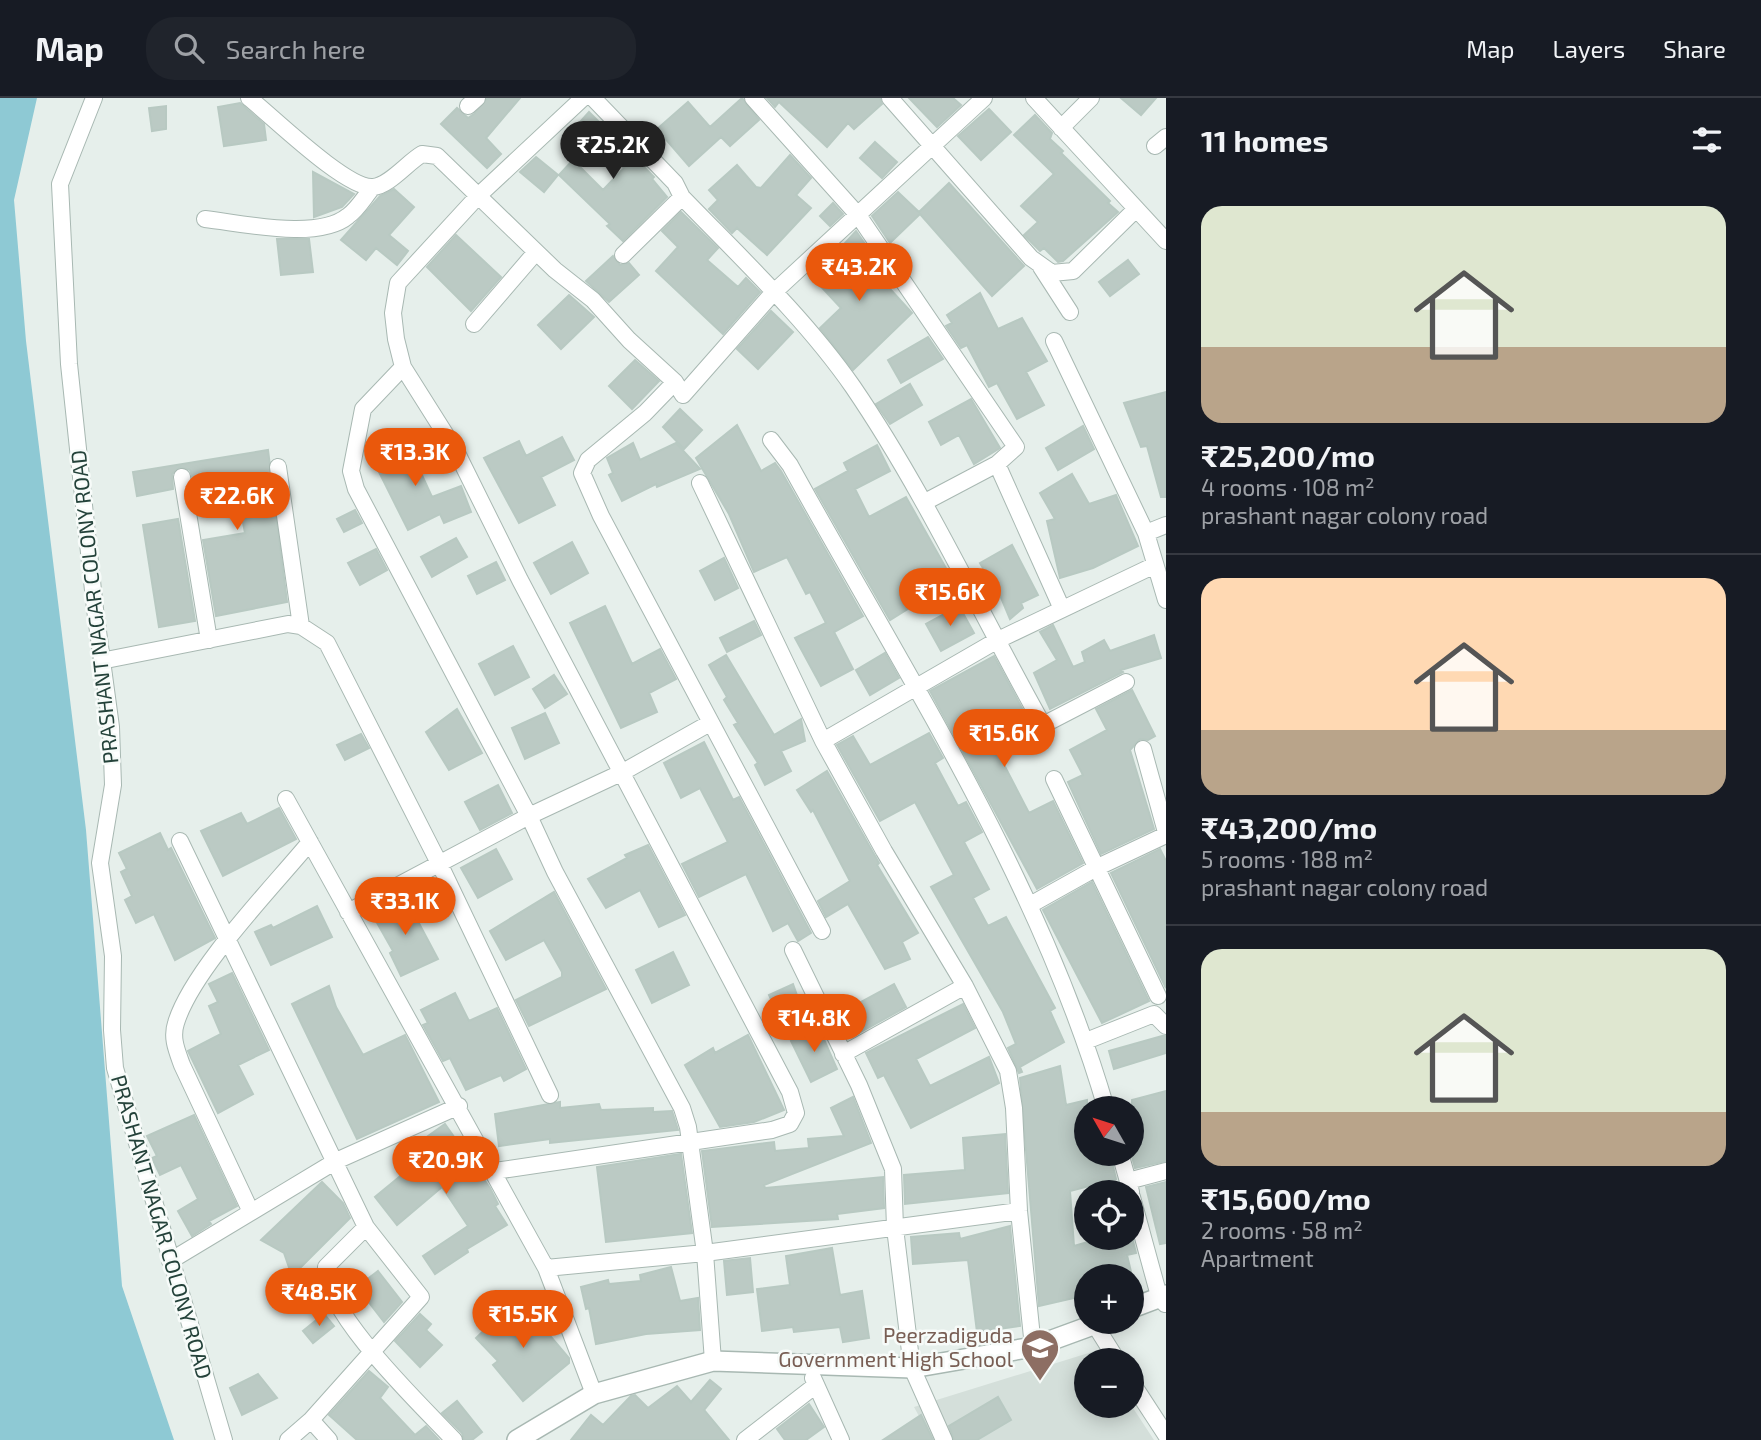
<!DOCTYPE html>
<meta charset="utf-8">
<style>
body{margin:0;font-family:"Exo 2",sans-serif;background:#20242c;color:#f1f3f6;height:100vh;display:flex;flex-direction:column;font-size:26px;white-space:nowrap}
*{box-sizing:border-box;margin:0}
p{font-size:23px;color:#9ea1a6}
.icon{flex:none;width:38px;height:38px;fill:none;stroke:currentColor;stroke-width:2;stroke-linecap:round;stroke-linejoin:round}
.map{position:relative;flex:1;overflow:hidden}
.sheet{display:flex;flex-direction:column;background:#171b24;width:595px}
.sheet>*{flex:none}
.needle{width:46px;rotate:309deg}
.tools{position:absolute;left:1074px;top:998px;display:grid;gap:14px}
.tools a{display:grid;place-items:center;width:70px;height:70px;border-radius:50%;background:#171b24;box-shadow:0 4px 18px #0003;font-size:35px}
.price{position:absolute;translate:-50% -60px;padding:0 16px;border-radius:24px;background:#ea580c;color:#fff;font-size:23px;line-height:46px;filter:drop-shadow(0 2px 4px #0008)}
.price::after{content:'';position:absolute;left:50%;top:42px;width:21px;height:16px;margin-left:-10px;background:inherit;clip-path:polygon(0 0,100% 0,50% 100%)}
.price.current{background:#222;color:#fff}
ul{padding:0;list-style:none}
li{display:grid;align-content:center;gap:14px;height:371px;padding:0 35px}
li+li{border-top:2px solid #363941}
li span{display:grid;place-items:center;height:217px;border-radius:21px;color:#555}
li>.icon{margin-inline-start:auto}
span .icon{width:126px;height:126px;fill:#fffc;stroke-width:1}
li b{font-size:30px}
h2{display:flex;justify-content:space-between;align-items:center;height:84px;padding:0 35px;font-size:30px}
header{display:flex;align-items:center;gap:42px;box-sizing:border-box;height:98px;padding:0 35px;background:#171b24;border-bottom:2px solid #363941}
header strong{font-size:33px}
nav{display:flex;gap:38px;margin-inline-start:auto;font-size:24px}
.search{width:490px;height:63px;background:#20242c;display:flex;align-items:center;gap:18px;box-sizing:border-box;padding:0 24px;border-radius:28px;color:#9ea1a6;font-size:26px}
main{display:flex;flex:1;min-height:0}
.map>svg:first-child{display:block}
.built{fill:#d4dfda}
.water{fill:#8ec9d4}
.building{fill:#bbcac4;stroke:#b8c9c2;stroke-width:2}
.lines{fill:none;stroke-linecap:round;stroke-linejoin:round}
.minor-casing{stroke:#a8b8b2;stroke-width:18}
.tertiary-casing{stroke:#a8b8b2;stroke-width:22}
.minor{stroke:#fff;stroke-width:16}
.tertiary{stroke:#fff;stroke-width:19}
.labels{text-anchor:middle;stroke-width:5;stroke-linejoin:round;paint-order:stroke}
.street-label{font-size:21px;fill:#24423a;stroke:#f7fbf9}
.education-label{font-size:21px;fill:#785e54;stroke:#f7fbf9;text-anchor:end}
</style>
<header>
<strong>Map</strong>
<div class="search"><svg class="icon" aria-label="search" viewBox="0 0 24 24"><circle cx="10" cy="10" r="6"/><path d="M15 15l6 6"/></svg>Search here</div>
<nav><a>Map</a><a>Layers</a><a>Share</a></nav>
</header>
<main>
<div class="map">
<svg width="1166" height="1342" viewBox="0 0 1166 1342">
<rect width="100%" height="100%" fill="#e6efeb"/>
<path class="built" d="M1095 1253 1101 1262H1087V1307H1131L1154 1342H932L914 1309Z"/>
<path class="water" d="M0 0H37L14 102 26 243 86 732 122 1188 174 1342H0Z"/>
<path class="building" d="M487 0H520L486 40 501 56 487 70 441 26 457 10 468 20 474 16Z
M742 0 759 22 730 48 721 39 689 68 657 31 688 4 710 29Z
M767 0H880L882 6 854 31 848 25 827 49 779 4 775 9Z
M909 0H953L961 7 937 29Z
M1121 0H1156L1141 17Z
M240 5 264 26 266 42 224 48 218 9Z
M166 8V31L152 33 149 10Z
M989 11 1011 34 981 62 958 38Z
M589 14 654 79 652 81 667 99 623 143 607 128 610 126 559 77 573 62 603 92 624 70 595 41 579 58 563 43Z
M1035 17 1052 35 1050 41 1063 53 1061 55 1110 103 1108 105 1118 114 1063 163 1058 164 1044 150 1040 153 1024 137 1038 124 1021 108 1054 76 1014 37Z
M875 44 897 64 882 80 860 60Z
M790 57 811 80 796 97 811 110 767 157 737 130 732 135 709 111 718 102 709 92 737 67 756 89 761 90Z
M536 59 558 77 544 94 520 74Z
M313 74 354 96 342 109 314 119Z
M949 85 1024 168 992 198 920 116 890 145 872 118 898 94 919 114Z
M394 91 414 109 389 137 408 153 397 167 376 150 366 162 341 142 380 98Z
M833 105 843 116 830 128 820 118Z
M681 114 718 150 707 162 738 189 746 180 760 194 723 236 656 173 678 149 662 133Z
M856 133 874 159 869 164 870 169 912 215 853 272 820 230 841 210 813 180Z
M456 137 501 179 471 213 427 169Z
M277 141H309L313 174 281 177Z
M613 158 620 167 629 165 639 177 609 204 586 183Z
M1128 162 1139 176 1110 198 1099 184Z
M980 195 998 231 1022 220 1047 263 1026 274 1044 307 1017 321 997 285 989 289 967 247 961 250 946 228 952 225 947 217Z
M569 197 594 219 561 251 538 227Z
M771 213 793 234 758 271 737 251Z
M928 239 943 261 901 285 888 262Z
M635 262 659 283 632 311 609 288Z
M910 286 922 307 890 326 876 306Z
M1166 294V399H1161L1147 348 1141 349 1124 305Z
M971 301 1000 350 974 366 959 337 941 347 929 324Z
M680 311 702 332 684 351 663 329Z
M737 327 761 373 775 365 781 373 863 518 834 534 853 571 821 588 795 540 826 525 810 494 806 496 787 459 754 474 729 416 696 360Z
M1083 328 1094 351 1058 372 1046 350Z
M404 338 432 399 461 388 471 414 444 425 440 416 408 432 370 356Z
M562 339 574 362 541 379 555 407 519 425 484 360 519 343 526 358Z
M633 345 640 362 676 345 700 371 657 389 656 386 622 403 609 377 613 375 607 360Z
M877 347 890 373 855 391 869 419 906 399 951 479 916 499 919 504 890 522 815 391 848 373 844 365Z
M268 352 287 504 216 518 203 442 245 435 234 378 194 385 190 372 180 369 172 376 173 391 137 398 133 374Z
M1072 376 1089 406 1116 397 1138 448 1093 470 1060 480 1047 423 1055 421 1040 395Z
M355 412 362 425 344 434 337 421Z
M178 421 195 523 159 529 143 427Z
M456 440 467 459 432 479 421 459Z
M572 444 588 475 551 496 534 465Z
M1012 447 1038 497 1021 505 1023 510 1010 521 992 478 989 480 980 465Z
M376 451 387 472 360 487 348 465Z
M724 460 738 490 715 502 700 473Z
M496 464 505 482 477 496 468 478Z
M605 508 632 566 660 551 676 581 649 595 657 614 621 630 570 525Z
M959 508 974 535 941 553 926 526Z
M754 523 761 537 727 554 720 540Z
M1053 527 1073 569 1085 564 1082 554 1104 542 1110 553 1154 537 1161 560 1121 572 1123 574 1050 611 1034 575 1057 562 1040 534Z
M513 548 529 579 495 597 479 566Z
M885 555 899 580 870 597 856 572Z
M726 557 774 637 801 621 805 643 781 653 791 673 765 687 755 667 758 665 734 627 738 625 724 602 727 599 709 567Z
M994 558 1023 612 992 629 1007 655 1000 659 1029 715 1053 703 1083 765 1037 791 930 593Z
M554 577 567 596 545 610 533 591Z
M1132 592 1155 638 1148 642 1140 641 1130 652 1154 731 1101 756 1068 684 1083 677 1070 652 1107 632 1096 611Z
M457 611 482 655 449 672 426 634Z
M545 615 559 645 525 661 512 630Z
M929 635 943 660 935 665 958 708 966 704 982 734 964 744 989 791 973 800 988 828 1006 819 1055 910 1050 913 1064 944 1020 969 1022 974 1019 975 1008 950 1016 946 1003 914 931 789 954 777 915 704 880 723 837 647 853 638 870 667Z
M361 636 369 650 345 662 337 647Z
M704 644 733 702 739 699 811 835 798 843 788 825 773 833 746 776 699 799 682 766 728 744 700 690 681 700 664 665Z
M827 673 879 765 877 767 918 835 902 844 910 861 885 871 848 806 826 819 818 803 850 783 813 712 811 714 797 692Z
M498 687 512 715 480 732 465 704Z
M279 710 296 741 223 778 201 733 241 715 247 726Z
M160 735 168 752 171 750 215 840 175 862 154 816 136 825 125 802 132 798 121 774 127 771 119 755Z
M648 747 685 817 659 829 640 792 606 810 588 781 627 760 625 757Z
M496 751 512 781 478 800 461 770Z
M1160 751 1166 763V890L1111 775Z
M1092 784 1149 903 1102 925 1043 812Z
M554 794 606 891 529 928 516 902 562 879V874L544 842 506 862 490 833Z
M405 799 438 861 401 878 390 855 393 853 372 816Z
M317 808 332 839 271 867 255 834 271 827 273 830Z
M673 854 689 887 652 905 636 872Z
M232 875 269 952 238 967 253 996 218 1015 188 953 221 936 209 908 218 904 209 886Z
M793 886 799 903 776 912 769 897Z
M894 886 906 909 857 936 853 933 846 937 837 917Z
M329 888 336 909 363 957 405 937 439 1004 357 1041 292 906Z
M455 895 469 923 497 910 526 971 504 983 501 977 466 992 450 960 443 963 423 927 428 925 421 912Z
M963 906 975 930 916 961 930 988 989 959 999 985 911 1030 884 977 878 980 866 955Z
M818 928 837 971 811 984 791 943Z
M748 937 784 1012 754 1024 720 1029 685 967 713 950 715 955Z
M1162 938H1166V955L1114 971 1109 953Z
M1060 968 1066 1007 1087 1002V1055H1110L1116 1081 1070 1093 1074 1148 1105 1139H1132L1136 1155 1127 1157 1132 1178H1087V1197L1039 1208 1020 980Z
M1166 993V1063L1135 1070 1131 1055 1132 1002Z
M853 999 871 1045 764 1087 765 1090 883 1079 884 1110 837 1116 838 1121 712 1129 702 1053 774 1044 775 1053 809 1050 808 1041 844 1038 831 1010Z
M560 1004V1010L599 1006 601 1012 653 1010V1014L672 1013 678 1032 550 1045V1041L499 1048 495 1016Z
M194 1017 237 1108 209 1123 211 1126 192 1138 178 1113 198 1101 181 1067 160 1077 152 1060 157 1058 147 1038Z
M445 1026 490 1090 498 1106 495 1108 507 1127 467 1151 468 1154 435 1176 423 1158 468 1128 442 1089 397 1127 375 1099 432 1052 424 1041Z
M1005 1036 1008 1095 905 1106 904 1077 965 1072 963 1040Z
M681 1056 692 1135 606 1144 597 1069Z
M322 1084 343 1105 350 1120 292 1178 284 1155 261 1142Z
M1166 1084V1145L1160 1146 1146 1089Z
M1010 1128 1020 1228 977 1234 968 1162 913 1166 911 1139 959 1135 960 1141Z
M832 1150 840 1197 862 1193 869 1240 843 1244 840 1229 794 1234 793 1229 762 1233 757 1191 790 1187 786 1158Z
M750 1160 753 1194 727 1197 724 1163Z
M671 1169 680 1203 698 1200 700 1232 646 1236 596 1246 589 1210 586 1211 581 1189 608 1182 609 1186 641 1183 640 1177Z
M378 1173 402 1204 384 1224 357 1189Z
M518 1200 569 1260V1265L523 1303 493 1267 498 1263 476 1240Z
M324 1216 334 1228 313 1245 303 1233Z
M420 1216 431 1226 426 1232 442 1247 420 1269 395 1243Z
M369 1273 388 1289 380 1300 415 1337 426 1328 439 1342H357L329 1317Z
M258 1276 277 1300 242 1317 230 1290Z
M710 1282 721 1291 704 1312 729 1342H571L591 1317 603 1327 631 1298 635 1297 648 1310 677 1288 691 1304Z
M998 1299 1011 1322 977 1342H954L949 1328Z
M457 1303 482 1334 472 1342H464L462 1335 442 1315Z
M809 1306 824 1329 806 1342H785L777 1331Z
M921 1317 933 1342H883Z"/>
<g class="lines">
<g class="minor-casing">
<path id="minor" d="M94 0 60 86 69 266 95 511 111 629 113 687 100 765 113 858 112 932 115 970 224 1342
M249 0C272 18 346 91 373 89 389 88 408 64 422 56L437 58 555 172 593 202 629 242 675 284 683 297 773 195 984 0
M593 0 675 85 682 99C740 159 805 220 853 289 926 396 980 515 1043 627L1126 584
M753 0 858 117 1016 349 997 366 925 404
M890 0 1031 160 1052 175 1073 173 1136 111
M1034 0 1166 143
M468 8 477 0
M1061 30 1091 0
M1155 48 1166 39
M205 121C242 125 318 143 348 118 358 111 365 98 373 89
M623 157 682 99
M1041 169 1070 214
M474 226 536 154
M1054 243 1146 435 1166 502
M403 269 363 311 351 373 356 391 529 718 555 774 682 1010 688 1029 705 1155 713 1263
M675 284 645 315 588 362 582 375 601 418 822 833
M771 342 790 367C905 576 1039 780 1106 1010
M997 366 1062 511
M278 369 301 528
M182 379 209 542
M700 385 823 643 884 753 965 888 1008 973 1014 1010 1019 1113 1033 1249
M1146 435 1166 427
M101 563 288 526 301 528 327 545 440 767 550 997
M823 643 996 543 1155 467
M1143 651 1166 734
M1054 681 1158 898
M286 701 546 1170 594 1296
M180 743 366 1129 421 1199 311 1322 288 1342
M1030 807 1098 769 1166 737
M348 814 529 718 623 674 710 625
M793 852 859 987 893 1071 895 1130 912 1270 944 1342
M1086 943 1154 916 1166 928
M843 956 965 888
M1120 1055 1131 1094
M495 1073 772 1032 790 1026 796 1015 790 994 520 482 456 353 403 269 396 241 393 215 398 185 478 98 583 0
M1128 1083 1166 1073
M1132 1099 1159 1198 1165 1206
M251 1114 182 967C177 953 171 940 176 925 192 872 272 790 310 744
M366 1129 326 1169C322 1213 423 1309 454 1342
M170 1163 336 1063 459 1008
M546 1170 705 1155 1019 1113
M1095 1227 1117 1262
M813 1280 841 1342
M1132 1285 1166 1337
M311 1322 329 1342
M745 1342 816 1287"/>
</g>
<g class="tertiary-casing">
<path id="tertiary" d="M1132 1210 1166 1197
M517 1342 594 1296 713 1263 912 1270 1033 1249 1104 1223"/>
</g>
<use href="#minor" class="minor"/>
<use href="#tertiary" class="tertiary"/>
</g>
<defs>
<g id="school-pin" transform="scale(2.0125)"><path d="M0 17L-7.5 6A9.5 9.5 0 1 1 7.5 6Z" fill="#8d6e63" stroke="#f7fbf9"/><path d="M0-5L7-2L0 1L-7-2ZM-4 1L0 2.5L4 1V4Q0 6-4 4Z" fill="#fff"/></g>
</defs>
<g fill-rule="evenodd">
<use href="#school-pin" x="1040" y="1250"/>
</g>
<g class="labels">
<g class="street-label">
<text transform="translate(95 509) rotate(-96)" y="7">PRASHANT NAGAR COLONY ROAD</text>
<text transform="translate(161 1129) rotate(74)" y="7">PRASHANT NAGAR COLONY ROAD</text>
</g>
<g class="education-label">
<text x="1013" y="1245">Peerzadiguda<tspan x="1013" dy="24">Government High School</tspan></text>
</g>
</g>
</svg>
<div class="tools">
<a><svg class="needle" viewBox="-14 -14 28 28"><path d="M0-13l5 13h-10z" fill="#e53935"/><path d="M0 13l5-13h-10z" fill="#9ea1a6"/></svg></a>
<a><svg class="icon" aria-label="locate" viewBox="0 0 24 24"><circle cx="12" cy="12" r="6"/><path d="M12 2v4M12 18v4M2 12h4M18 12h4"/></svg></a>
<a>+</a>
<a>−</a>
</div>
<b class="price current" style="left:613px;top:83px">₹25.2K</b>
<b class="price" style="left:859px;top:205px">₹43.2K</b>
<b class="price" style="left:415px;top:390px">₹13.3K</b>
<b class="price" style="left:237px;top:434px">₹22.6K</b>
<b class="price" style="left:950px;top:530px">₹15.6K</b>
<b class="price" style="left:1004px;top:671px">₹15.6K</b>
<b class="price" style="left:405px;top:839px">₹33.1K</b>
<b class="price" style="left:814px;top:956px">₹14.8K</b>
<b class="price" style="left:446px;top:1098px">₹20.9K</b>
<b class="price" style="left:319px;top:1230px">₹48.5K</b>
<b class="price" style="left:523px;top:1252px">₹15.5K</b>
</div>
<section class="sheet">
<h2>11 homes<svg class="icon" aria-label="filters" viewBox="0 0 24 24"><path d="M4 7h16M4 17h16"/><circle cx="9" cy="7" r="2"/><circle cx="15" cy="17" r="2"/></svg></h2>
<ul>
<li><span style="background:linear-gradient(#dfe7d0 65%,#b9a48a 0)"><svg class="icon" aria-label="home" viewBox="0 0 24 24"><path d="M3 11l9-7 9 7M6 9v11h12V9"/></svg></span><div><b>₹25,200/mo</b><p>4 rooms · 108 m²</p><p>prashant nagar colony road</p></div></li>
<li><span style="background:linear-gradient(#ffd9b3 70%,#b9a48a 0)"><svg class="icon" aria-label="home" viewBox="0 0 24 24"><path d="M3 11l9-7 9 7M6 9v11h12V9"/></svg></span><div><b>₹43,200/mo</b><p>5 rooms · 188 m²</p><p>prashant nagar colony road</p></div></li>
<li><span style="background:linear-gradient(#dfe7d0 75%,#b9a48a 0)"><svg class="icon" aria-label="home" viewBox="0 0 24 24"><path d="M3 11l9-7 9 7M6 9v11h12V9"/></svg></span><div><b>₹15,600/mo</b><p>2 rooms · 58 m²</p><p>Apartment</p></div></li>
</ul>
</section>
</main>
